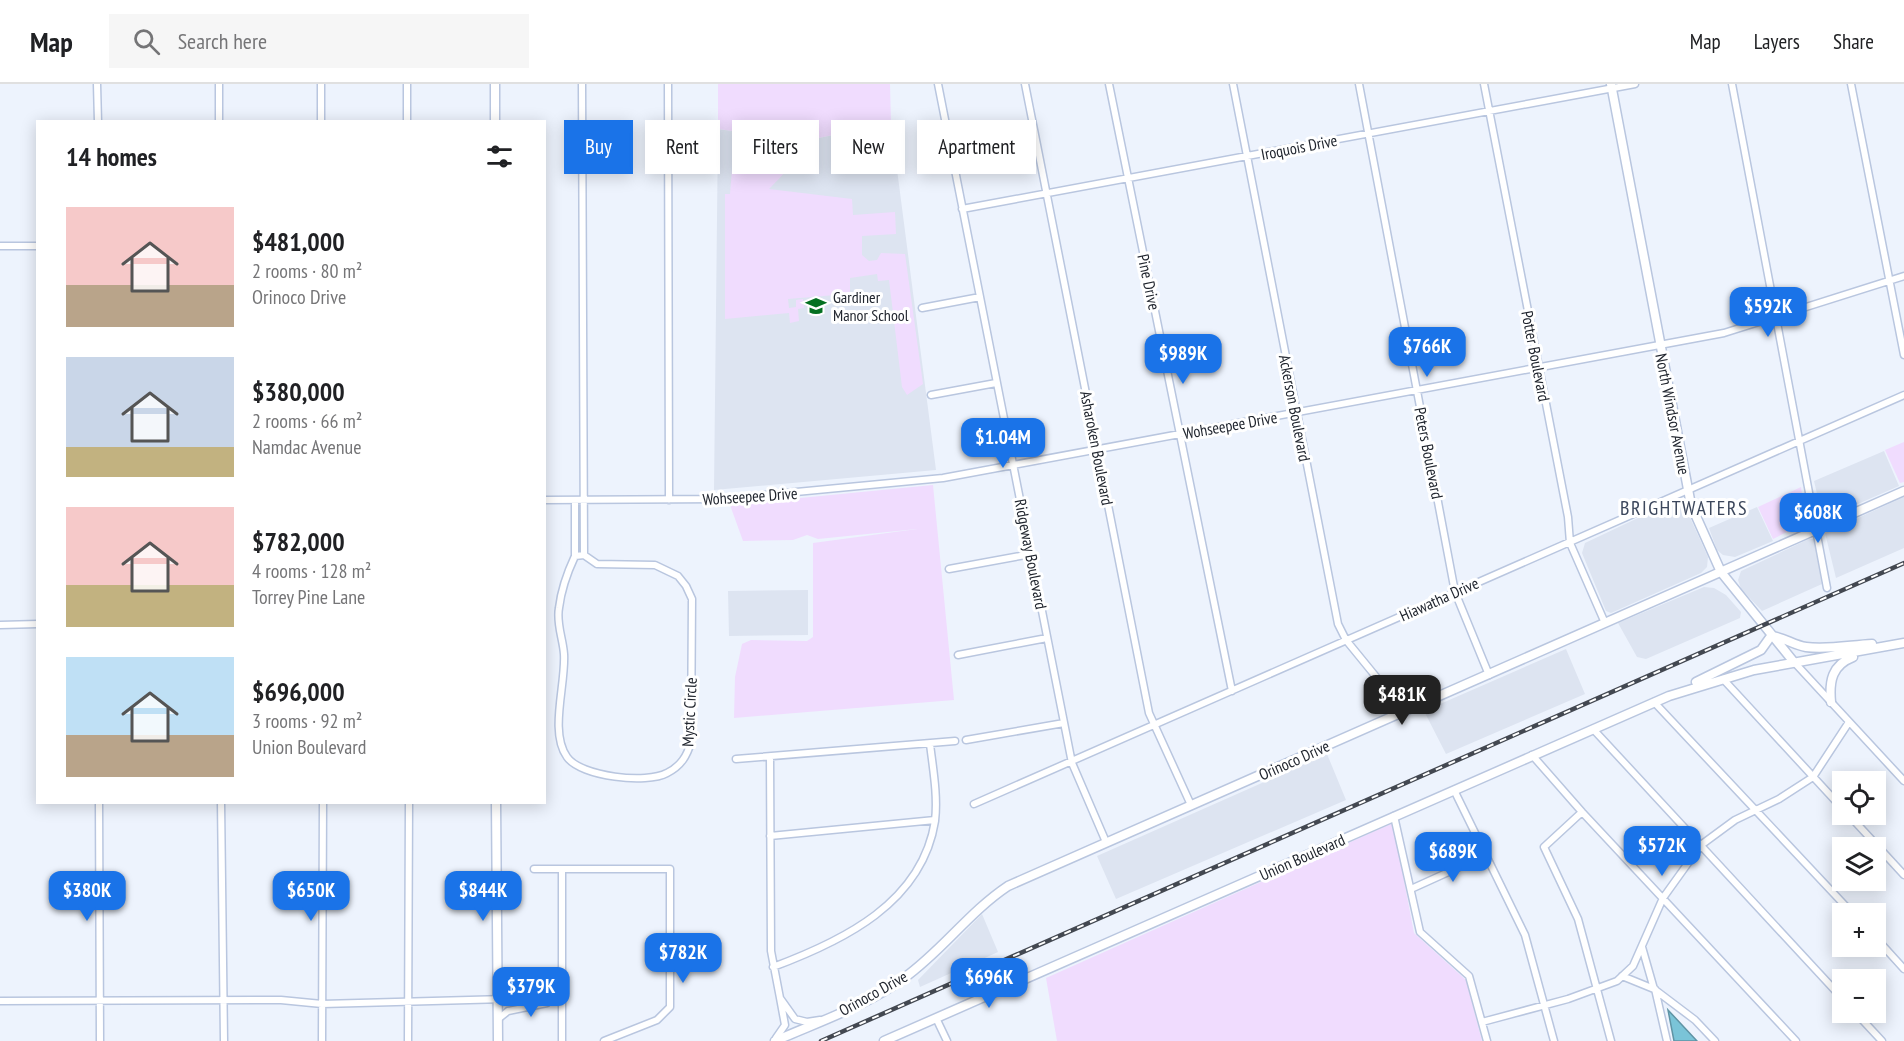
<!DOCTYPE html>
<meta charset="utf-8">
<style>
body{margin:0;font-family:"PT Sans Narrow",sans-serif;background:#f6f6f6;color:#202124;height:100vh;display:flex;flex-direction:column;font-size:22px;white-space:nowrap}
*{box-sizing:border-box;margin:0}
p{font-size:20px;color:#757577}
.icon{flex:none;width:33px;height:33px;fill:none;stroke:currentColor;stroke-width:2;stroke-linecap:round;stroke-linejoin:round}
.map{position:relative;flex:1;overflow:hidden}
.panel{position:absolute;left:36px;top:36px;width:510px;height:684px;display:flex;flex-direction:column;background:#fff;border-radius:0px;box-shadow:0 3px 15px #0003}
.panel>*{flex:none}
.guide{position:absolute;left:564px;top:36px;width:570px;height:54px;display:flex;gap:12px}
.controls{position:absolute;left:1832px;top:687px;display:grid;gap:12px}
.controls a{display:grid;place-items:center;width:54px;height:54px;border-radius:0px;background:#fff;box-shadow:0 3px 15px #0003;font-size:30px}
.price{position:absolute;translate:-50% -51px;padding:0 14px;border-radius:12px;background:#1a73e8;color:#fff;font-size:20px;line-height:39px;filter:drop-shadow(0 2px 3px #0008)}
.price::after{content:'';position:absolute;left:50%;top:36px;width:18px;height:14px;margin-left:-9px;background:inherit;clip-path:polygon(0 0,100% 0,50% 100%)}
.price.selected{background:#222;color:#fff}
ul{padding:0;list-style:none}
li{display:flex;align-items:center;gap:18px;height:150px;padding:0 30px}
li span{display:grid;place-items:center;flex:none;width:168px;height:120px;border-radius:0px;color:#555}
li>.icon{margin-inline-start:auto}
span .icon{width:72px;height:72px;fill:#fffc;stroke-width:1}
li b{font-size:26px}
h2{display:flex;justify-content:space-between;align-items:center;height:72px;padding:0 30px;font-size:26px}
.pill{padding:0 21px;border-radius:0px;background:#fff;box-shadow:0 3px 15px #0003;font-size:21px;line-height:54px}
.pill.selected{background:#1a73e8;color:#fff}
header{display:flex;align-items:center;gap:36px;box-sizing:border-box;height:84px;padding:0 30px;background:#fff;border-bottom:2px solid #e0e0e0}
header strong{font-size:28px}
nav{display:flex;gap:33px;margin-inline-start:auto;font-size:21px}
.search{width:420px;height:54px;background:#f6f6f6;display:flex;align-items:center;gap:15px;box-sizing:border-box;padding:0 21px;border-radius:0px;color:#757577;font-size:22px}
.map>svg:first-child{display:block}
.built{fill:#dde4f1}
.green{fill:#f0dcfe}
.water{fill:#7ac4d8;stroke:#5f94a5;stroke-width:1.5}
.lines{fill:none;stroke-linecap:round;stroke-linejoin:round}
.street-casing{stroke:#b9c6df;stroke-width:9}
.secondary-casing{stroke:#b9c6df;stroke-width:11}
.street{stroke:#fff;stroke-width:6}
.secondary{stroke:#fff;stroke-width:8}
.rail-casing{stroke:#434851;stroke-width:4.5}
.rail{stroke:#fff;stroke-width:2;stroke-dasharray:7;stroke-linecap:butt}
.labels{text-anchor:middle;stroke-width:6;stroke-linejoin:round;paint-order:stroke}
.street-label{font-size:16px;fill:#20252e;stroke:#fff}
.poi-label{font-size:16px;fill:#20252e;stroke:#fff;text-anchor:start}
.quarter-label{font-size:20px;letter-spacing:1.5px;fill:#3c475c;stroke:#fff}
</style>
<header>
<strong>Map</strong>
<div class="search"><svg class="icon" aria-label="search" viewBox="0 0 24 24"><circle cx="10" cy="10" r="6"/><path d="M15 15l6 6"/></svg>Search here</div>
<nav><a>Map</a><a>Layers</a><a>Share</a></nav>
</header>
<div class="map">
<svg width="1904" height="957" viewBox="0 0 1904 957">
<rect width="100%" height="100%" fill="#edf3fd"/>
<path class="built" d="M891 39 936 386 714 406 718 45 804 57Z
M1884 367 1899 402 1828 433 1822 431 1814 397Z
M1904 413V464L1836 494 1825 449Z
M1678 415 1682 416 1708 473 1707 483 1701 489 1611 529 1606 527 1582 469 1585 459Z
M1757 423 1773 457 1735 473 1723 471 1717 466 1709 444Z
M1809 455H1814L1822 500 1762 527 1741 505 1738 496 1741 487Z
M1704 503 1714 504 1726 511 1741 528 1740 534 1646 575 1637 573 1618 539Z
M808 506V551L729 552 728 507Z
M1566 565 1585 610 1446 670 1424 627Z
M1327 670 1346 716 1116 815 1097 772Z
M982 830 998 868 920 903 918 896Z"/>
<path class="green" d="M718 0H890L891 39 804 57 718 45Z
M735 49 795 57C792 83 786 88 769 105L852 115 853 131 895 128 896 150 862 152V171L869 177 877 176 881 169 905 170 923 300 907 311 902 303 889 196 878 197 877 190 850 194V208L847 210 788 215 789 224 796 223V216L803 215 804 224 798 225 799 237 790 239 789 229 725 235V110H730Z
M1904 358V398L1900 399 1885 366Z
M933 401 954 616 734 634 735 593 742 560 751 556 807 557 813 553V459L917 445 818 455 807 451 793 456 743 457 730 421Z
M1801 403 1806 438 1773 455 1758 423Z
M1393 739 1414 849 1466 896 1482 957H1057L1046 894Z"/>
<path class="water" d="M1668 926 1697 957H1674Z"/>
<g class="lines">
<g class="street-casing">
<path id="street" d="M97 0 98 38
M219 0V38
M321 0V38
M407 0V38
M582 0 584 471
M668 0 669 416
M938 0 1072 679 1106 758
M1025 0 1149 629 1191 721
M1109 0 1232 607
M1233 0 1338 540 1346 556 1404 627
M1359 0 1455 508 1489 591
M1484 0 1568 433 1570 459 1605 539
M1732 0 1827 504
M1851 0 1904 271
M962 125 1635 0
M0 162H38
M922 224 980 213
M931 311 996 299
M544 416 723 415 943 394 1724 249 1904 192
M575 416V472
M584 471 597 480 655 481 678 492 686 502 692 515 691 658C687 672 681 682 667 689 647 700 581 693 567 673 549 648 566 600 564 570 563 555 556 539 559 524 561 507 568 487 575 472Z
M949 485 1031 470
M0 541 38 540
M958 571 1047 554
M1794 578 1904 697
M1723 595 1842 724
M1654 618 1853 830
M1593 645 1842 914
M966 656 1064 639
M1532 671 1582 728 1796 957
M770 673 771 867 780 914
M736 675 955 657
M1454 706 1525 851 1554 957
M99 718 100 957
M221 718 224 957
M974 720 1904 311
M1582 728 1544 763 1578 835 1611 957
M1848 730 1904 791
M1394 732 1420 848 1469 892 1487 957
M770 752 935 736
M534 785H670V923L657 936 604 957
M562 785V957
M1411 805 1486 771
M1875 853 1904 885
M773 883C843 857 922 819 935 737 938 712 933 685 930 660
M1622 892 1654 905 1642 863
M1654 905 1695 936 1715 957
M1655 905 1667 957
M0 917 281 916 322 920 506 915 562 917
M1855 928 1882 957
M936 934 947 957
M498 935 508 927 547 919
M1482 938 1568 915 1617 897 1633 882 1663 814 1701 761 1735 736 1779 715 1813 693 1849 638
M776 954 785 941 780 914 795 935 807 938 820 936
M322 957 323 718
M408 957 409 718"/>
</g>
<g class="secondary-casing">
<path id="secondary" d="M495 0V38
M1611 0 1691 421 1721 488 1793 577
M1696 598 1761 566 1771 552C1784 553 1793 561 1806 563 1827 566 1851 561 1872 560
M1831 618C1829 597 1832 581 1853 573
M496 718 498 957
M775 957C818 938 866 922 904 894 942 867 969 828 1008 802L1904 407
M884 957 1669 612 1754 586 1904 559"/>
</g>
<use href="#street" class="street"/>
<use href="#secondary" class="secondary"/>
<g class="rail-casing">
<path id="rail" d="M821 957 1904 479"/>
</g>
<use href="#rail" class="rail"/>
</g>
<defs>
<g id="school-bare" transform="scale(1.62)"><path d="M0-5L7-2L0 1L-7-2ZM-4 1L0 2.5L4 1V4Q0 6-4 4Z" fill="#047021" stroke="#fff" stroke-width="2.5" paint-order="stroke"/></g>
</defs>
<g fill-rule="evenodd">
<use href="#school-bare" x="816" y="222"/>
</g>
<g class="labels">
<g class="street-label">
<text transform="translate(1299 63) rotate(-11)" y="6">Iroquois Drive</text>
<text transform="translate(1149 198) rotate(78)" y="6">Pine Drive</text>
<text transform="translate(1536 272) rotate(79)" y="6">Potter Boulevard</text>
<text transform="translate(1295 324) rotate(79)" y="6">Ackerson Boulevard</text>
<text transform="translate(1673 330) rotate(79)" y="6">North Windsor Avenue</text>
<text transform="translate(1230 341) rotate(-10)" y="6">Wohseepee Drive</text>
<text transform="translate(1097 364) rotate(79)" y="6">Asharoken Boulevard</text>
<text transform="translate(1429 369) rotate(79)" y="6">Peters Boulevard</text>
<text transform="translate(750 412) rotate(-4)" y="6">Wohseepee Drive</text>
<text transform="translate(1031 470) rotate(79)" y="6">Ridgeway Boulevard</text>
<text transform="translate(1439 515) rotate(-24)" y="6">Hiawatha Drive</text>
<text transform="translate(689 628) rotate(-87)" y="6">Mystic Circle</text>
<text transform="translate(1294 676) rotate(-24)" y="6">Orinoco Drive</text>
<text transform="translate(1302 773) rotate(-24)" y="6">Union Boulevard</text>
<text transform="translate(873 909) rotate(-29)" y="6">Orinoco Drive</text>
</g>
<g class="poi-label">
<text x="833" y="219">Gardiner<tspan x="833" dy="18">Manor School</tspan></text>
</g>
<g class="quarter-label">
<text x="1684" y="431">BRIGHTWATERS</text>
</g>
</g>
</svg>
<div class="controls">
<a><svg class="icon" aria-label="locate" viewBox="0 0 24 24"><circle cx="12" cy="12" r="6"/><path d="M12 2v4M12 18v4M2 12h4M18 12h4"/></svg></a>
<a><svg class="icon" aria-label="layers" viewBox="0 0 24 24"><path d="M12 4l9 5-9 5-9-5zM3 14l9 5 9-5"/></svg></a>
<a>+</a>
<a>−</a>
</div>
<b class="price" style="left:1768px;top:254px">$592K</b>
<b class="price" style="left:1427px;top:294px">$766K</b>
<b class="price" style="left:1183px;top:301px">$989K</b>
<b class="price" style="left:1003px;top:385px">$1.04M</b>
<b class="price" style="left:1818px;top:460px">$608K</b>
<b class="price selected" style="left:1402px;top:642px">$481K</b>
<b class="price" style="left:1662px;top:793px">$572K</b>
<b class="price" style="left:1453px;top:799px">$689K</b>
<b class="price" style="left:87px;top:838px">$380K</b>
<b class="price" style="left:311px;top:838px">$650K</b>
<b class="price" style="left:483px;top:838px">$844K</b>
<b class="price" style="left:683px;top:900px">$782K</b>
<b class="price" style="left:989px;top:925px">$696K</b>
<b class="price" style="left:531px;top:934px">$379K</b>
<div class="guide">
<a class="pill selected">Buy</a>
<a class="pill">Rent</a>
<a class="pill">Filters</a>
<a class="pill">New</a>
<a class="pill">Apartment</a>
</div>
<section class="panel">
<h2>14 homes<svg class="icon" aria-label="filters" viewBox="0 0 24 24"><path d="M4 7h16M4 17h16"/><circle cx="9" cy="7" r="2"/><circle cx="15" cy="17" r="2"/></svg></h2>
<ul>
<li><span style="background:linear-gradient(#f6c9c9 65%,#b9a48a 0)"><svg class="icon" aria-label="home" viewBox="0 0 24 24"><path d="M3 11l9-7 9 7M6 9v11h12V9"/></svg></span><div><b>$481,000</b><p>2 rooms · 80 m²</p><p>Orinoco Drive</p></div></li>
<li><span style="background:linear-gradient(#c9d6e8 75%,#c2b280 0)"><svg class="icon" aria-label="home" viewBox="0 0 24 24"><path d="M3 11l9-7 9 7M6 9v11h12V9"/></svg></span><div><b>$380,000</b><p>2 rooms · 66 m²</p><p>Namdac Avenue</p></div></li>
<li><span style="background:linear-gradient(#f6c9c9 65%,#c2b280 0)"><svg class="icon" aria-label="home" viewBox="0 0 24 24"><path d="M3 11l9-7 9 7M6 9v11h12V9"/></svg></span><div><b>$782,000</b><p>4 rooms · 128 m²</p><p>Torrey Pine Lane</p></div></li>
<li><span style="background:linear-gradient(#bfe0f5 65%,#b9a48a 0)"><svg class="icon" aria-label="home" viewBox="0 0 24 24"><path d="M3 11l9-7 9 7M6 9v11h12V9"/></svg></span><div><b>$696,000</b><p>3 rooms · 92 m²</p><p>Union Boulevard</p></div></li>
</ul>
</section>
</div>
